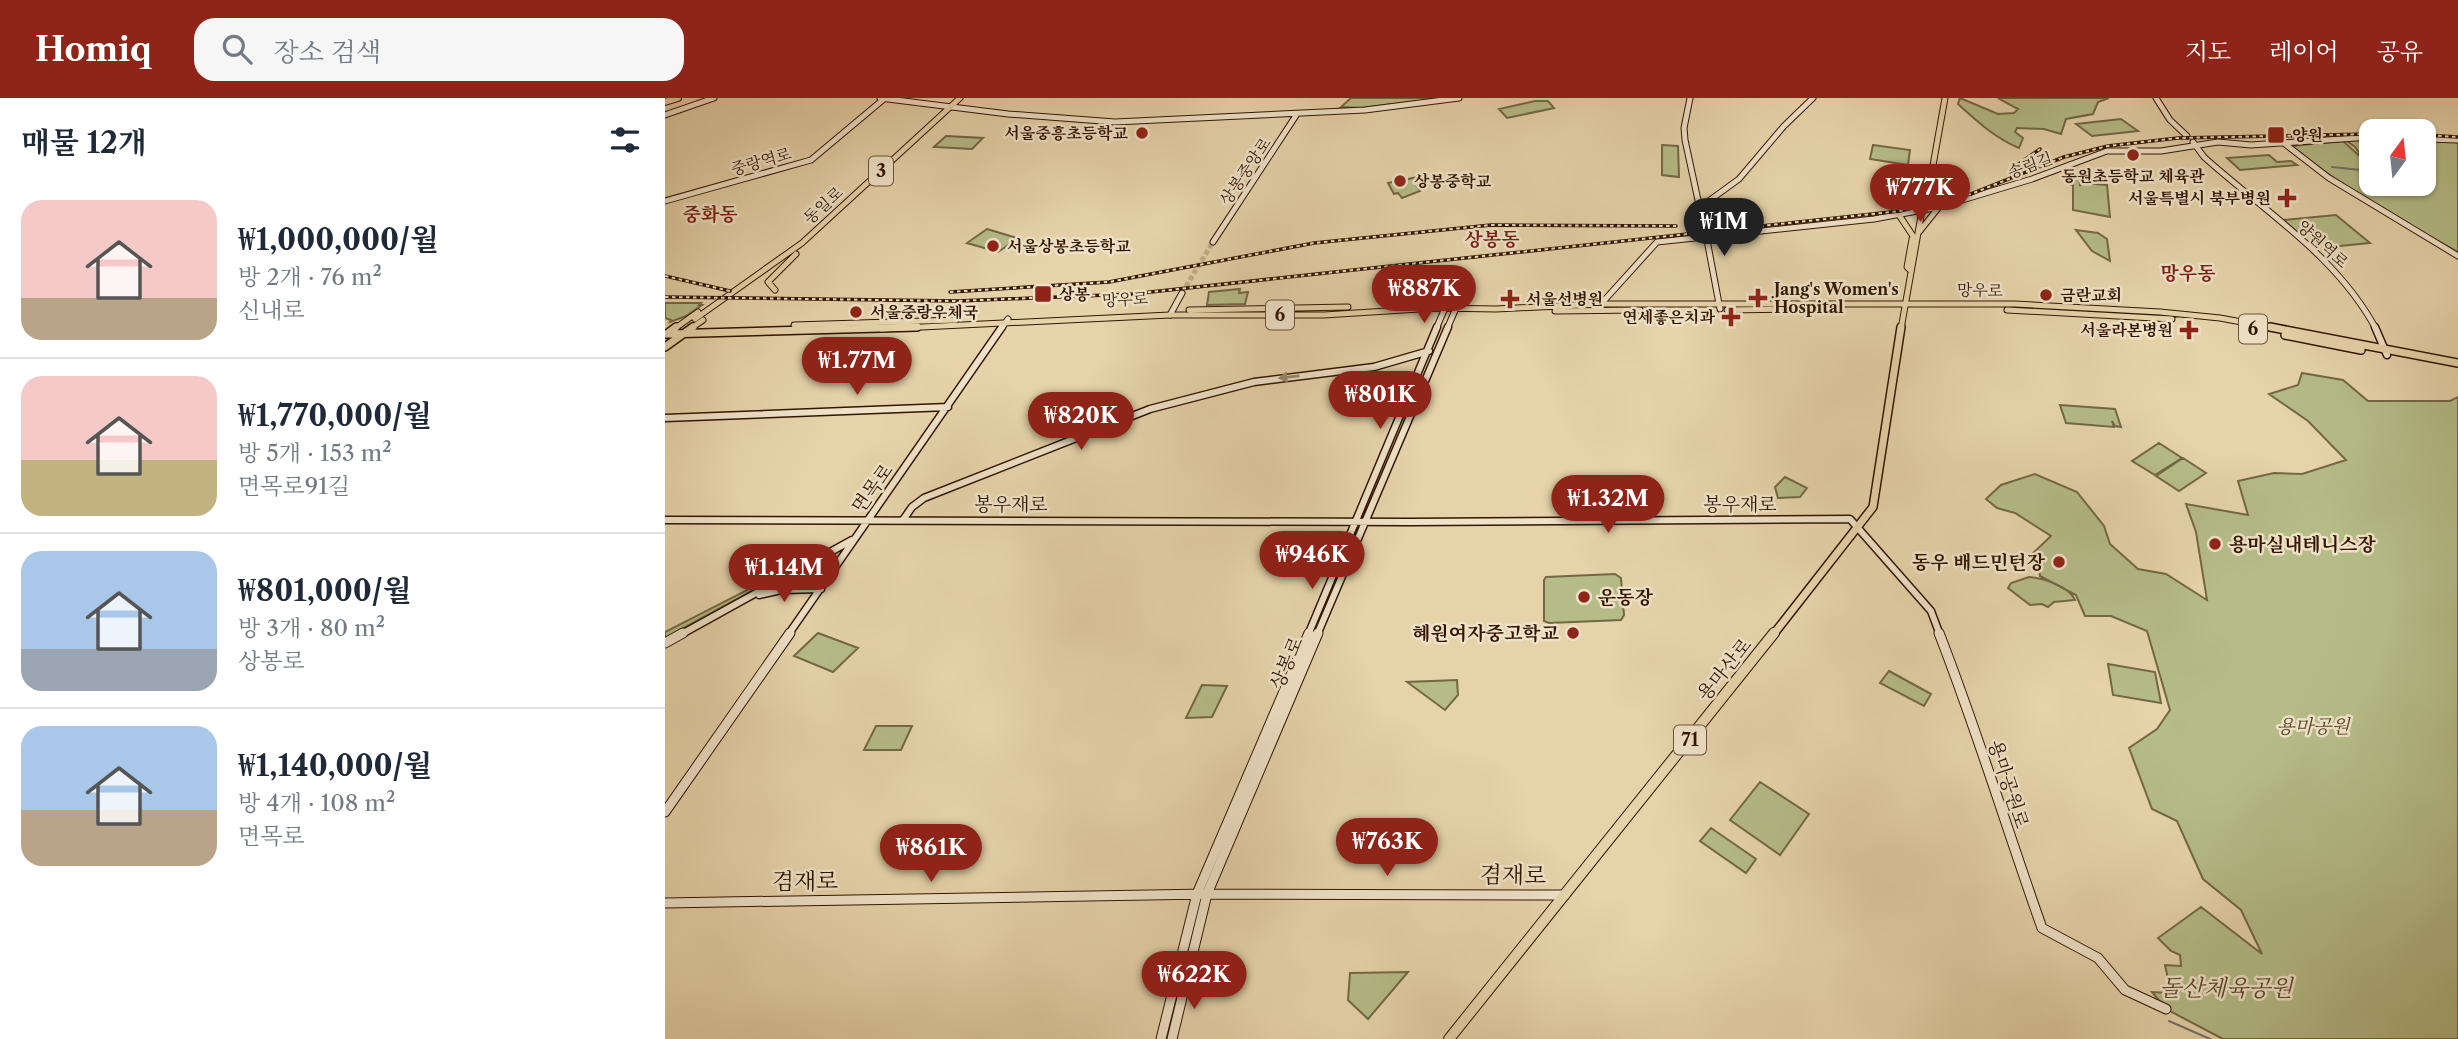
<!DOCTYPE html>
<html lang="ko">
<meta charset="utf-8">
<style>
body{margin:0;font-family:"Libre Caslon Text","Noto Serif KR",serif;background:#f6f6f7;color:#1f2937;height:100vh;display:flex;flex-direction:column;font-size:26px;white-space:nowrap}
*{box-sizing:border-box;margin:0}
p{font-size:23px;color:#747a83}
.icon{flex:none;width:38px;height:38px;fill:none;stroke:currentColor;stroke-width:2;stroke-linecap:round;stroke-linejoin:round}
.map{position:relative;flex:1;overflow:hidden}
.panel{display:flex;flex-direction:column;background:#fff;width:665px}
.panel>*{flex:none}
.needle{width:46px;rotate:15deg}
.controls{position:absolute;left:1694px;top:21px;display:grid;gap:14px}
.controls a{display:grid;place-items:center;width:77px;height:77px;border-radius:14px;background:#fff;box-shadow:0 2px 5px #0004;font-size:35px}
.price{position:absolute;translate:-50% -60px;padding:0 16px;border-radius:24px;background:#8f2418;color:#fff;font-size:23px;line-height:46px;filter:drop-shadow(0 2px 4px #0008)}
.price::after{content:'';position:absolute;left:50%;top:42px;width:21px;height:16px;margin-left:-10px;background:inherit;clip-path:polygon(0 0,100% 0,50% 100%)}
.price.selected{background:#222;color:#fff}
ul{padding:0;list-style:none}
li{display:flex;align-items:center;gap:21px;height:175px;padding:0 21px}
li+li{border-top:2px solid #e0e1e3}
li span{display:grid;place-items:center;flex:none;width:196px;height:140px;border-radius:21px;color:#555}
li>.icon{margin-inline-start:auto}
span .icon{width:84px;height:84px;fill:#fffc;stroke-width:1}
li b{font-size:30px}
h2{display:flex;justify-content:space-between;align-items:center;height:84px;padding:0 21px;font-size:30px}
header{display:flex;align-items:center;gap:42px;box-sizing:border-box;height:98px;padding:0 35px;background:#8f2418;color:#fff}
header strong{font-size:33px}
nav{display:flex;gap:38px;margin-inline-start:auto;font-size:24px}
.search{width:490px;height:63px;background:#f6f6f7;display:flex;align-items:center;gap:18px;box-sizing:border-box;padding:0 24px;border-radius:21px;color:#747a83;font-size:26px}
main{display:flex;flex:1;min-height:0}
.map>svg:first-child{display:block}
.green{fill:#b5bc88;stroke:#736844;stroke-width:2}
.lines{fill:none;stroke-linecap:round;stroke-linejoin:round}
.stream{stroke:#71746d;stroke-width:2}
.secondary-tunnel{stroke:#c2ad88;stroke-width:5;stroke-dasharray:5 2.5;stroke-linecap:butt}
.primary-tunnel-far1{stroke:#c2ad88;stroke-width:5;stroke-dasharray:5 2.5;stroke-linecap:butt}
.primary-tunnel{stroke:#c2ad88;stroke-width:7;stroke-dasharray:7 3.5;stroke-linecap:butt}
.secondary-far2-casing{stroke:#311500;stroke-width:7}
.secondary-far1-casing{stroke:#311500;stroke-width:9}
.secondary-casing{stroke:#311500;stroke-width:11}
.primary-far2-casing{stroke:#311500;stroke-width:7}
.primary-far1-casing{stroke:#311500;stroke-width:10}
.primary-casing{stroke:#311500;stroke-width:12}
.highway-casing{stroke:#311500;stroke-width:8}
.secondary-far2{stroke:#efe2c8;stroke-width:5}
.secondary-far1{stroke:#efe2c8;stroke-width:6}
.secondary{stroke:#efe2c8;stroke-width:9}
.primary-far2{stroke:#e6d3aa;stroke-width:5}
.primary-far1{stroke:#e6d3aa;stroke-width:7}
.primary{stroke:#e6d3aa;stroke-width:10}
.highway{stroke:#e6d3aa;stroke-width:6}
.rail-casing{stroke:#311500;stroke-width:3.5}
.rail{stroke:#efe2c8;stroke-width:2;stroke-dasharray:3.5;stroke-linecap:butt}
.oneway{fill:#9a866e}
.poi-dot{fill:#8f2418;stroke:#efe2c8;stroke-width:2.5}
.labels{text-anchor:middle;stroke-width:5;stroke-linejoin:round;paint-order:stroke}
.far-poi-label{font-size:16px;font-weight:bold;fill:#311500;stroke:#efe2c8;text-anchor:start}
.far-street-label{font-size:16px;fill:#311500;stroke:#efe2c8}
.shield{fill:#efe2c8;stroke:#6a523c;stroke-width:2}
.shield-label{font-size:18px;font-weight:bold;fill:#311500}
.far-quarter-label{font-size:19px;font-weight:bold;fill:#7a1f14;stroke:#efe2c8}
.street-label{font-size:19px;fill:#311500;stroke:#efe2c8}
.poi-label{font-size:19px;font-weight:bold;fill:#311500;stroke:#efe2c8;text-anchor:start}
.park-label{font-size:19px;font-style:italic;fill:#594729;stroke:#efe2c8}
.near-street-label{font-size:23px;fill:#311500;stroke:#efe2c8}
.near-park-label{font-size:23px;font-style:italic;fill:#594729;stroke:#efe2c8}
</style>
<header>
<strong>Homiq</strong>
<div class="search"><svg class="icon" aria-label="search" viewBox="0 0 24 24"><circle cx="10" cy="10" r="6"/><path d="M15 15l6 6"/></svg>장소 검색</div>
<nav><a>지도</a><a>레이어</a><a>공유</a></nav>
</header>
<main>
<section class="panel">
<h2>매물 12개<svg class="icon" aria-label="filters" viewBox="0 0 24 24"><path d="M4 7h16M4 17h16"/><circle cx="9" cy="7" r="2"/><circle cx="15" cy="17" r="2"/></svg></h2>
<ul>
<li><span style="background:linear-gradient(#f6c9c9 70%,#b9a48a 0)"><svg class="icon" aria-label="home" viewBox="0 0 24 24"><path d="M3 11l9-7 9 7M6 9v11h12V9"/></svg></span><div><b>₩1,000,000/월</b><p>방 2개 · 76 m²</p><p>신내로</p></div></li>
<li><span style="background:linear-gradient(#f6c9c9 60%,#c2b280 0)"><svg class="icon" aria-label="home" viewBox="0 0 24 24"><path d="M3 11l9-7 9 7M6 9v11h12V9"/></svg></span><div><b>₩1,770,000/월</b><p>방 5개 · 153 m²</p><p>면목로91길</p></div></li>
<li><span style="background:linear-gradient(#a9c7e8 70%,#9aa5b1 0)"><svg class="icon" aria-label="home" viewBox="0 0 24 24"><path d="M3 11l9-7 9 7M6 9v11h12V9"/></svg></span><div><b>₩801,000/월</b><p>방 3개 · 80 m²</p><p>상봉로</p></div></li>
<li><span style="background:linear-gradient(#a9c7e8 60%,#b9a48a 0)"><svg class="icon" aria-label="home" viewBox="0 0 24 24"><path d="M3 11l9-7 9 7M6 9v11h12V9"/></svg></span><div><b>₩1,140,000/월</b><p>방 4개 · 108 m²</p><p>면목로</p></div></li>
</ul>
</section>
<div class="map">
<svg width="1793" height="941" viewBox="0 0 1793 941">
<rect width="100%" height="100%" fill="#e6d3aa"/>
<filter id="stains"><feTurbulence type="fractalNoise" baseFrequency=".00286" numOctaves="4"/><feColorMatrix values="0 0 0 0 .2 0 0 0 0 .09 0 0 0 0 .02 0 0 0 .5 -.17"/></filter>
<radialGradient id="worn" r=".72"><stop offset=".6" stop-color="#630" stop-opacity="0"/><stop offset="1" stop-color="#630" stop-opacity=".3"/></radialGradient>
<path class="green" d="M686 0H778L696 10 676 9Z
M1295 0 1333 16 1349 15 1353 11 1333 0H1444L1433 4 1428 16 1401 21 1396 36 1379 31 1352 30 1350 34 1358 40 1354 50C1330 40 1313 24 1293 6Z
M870 3H883L889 10 842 20 834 11Z
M1456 21 1473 33 1427 38 1411 26Z
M281 38 318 40 307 51 269 49Z
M1706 40V86H1759V42L1793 44V154C1737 123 1675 89 1627 48L1678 43 1700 63 1690 49 1679 41Z
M997 47 1013 48 1014 79 997 77Z
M1208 47 1245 52 1243 67 1205 61Z
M1604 57 1612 64 1626 63 1632 67 1575 72 1562 60Z
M1403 76 1414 78 1415 88 1416 85 1442 87 1445 119 1408 112V87L1403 86Z
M758 78 762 87 753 90 755 93 737 100 733 95 729 96 723 85Z
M1671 117 1705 145 1665 149 1647 133 1633 135 1618 122Z
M322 131 352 140V141L333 154 302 145Z
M1411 132 1433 135 1442 141 1445 163 1427 153Z
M575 191 574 195 583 194 580 206 542 207 544 194Z
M0 205H36L34 207H37L21 218 5 224 6 222 0 220Z
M1637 275 1678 282 1703 303H1785L1793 299V941H1558L1501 911 1487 894 1506 895 1500 867 1516 868 1515 857 1506 853 1493 840 1536 809 1597 856 1576 812 1538 781 1512 723 1487 711 1464 650 1492 631 1505 612 1482 533 1446 518H1420L1411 497 1375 478 1374 469 1365 458 1386 438 1350 415 1332 410 1321 401 1336 387 1370 376 1412 394 1439 428 1445 446 1473 471 1501 476 1542 502 1531 434 1521 406 1583 417 1573 383 1609 375 1637 376 1681 362 1643 323 1604 296 1633 287Z
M1395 307 1450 311 1456 329 1450 328 1447 323 1449 329 1401 325Z
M1494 345 1517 360 1490 377 1467 363Z
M1518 360 1541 375 1514 393 1491 378Z
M1120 379 1142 390 1135 399 1113 400 1110 389Z
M190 440 156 491 100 495 80 502Z
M121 472 118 476 0 540V534Z
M950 476 956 480 959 517 956 522 884 525 879 523V482L881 479Z
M1364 479C1378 480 1405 489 1410 502L1389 504 1383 509 1377 506 1365 507 1343 490 1346 485Z
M153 535 193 550 168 574 129 558Z
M1443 566 1490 574 1496 605 1448 597Z
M1224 573 1266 596 1259 608 1215 585Z
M792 582 793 597 780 612 742 584Z
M537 587 562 588 547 619 521 620Z
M211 628H247L236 652H199Z
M1095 684 1144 716 1115 757 1065 722Z
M1046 730 1091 761 1081 775 1035 743Z
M743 874 703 921 683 902 685 875Z"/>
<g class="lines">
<path class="stream" d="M1706 55V59
M1667 69 1706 73
M1504 923 1545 941"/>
<path class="secondary-tunnel" d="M1036 116 1042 142
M517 195 548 144"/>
<path class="primary-tunnel-far1" d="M1252 117 1262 72
M16 231 30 221"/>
<path class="primary-tunnel" d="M0 242 18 229"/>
<g class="secondary-far2-casing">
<path id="secondary-far2" d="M215 0 343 16 450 24 700 12 794 0
M1025 0 1019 30 1020 42 1036 116
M1491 0 1505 22 1522 38
M0 17 49 0
M1759 41 1793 42
M1528 44 1539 59C1599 113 1672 158 1711 231
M1620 46 1664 80 1793 158
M0 103 146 62 220 0
M1041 105 1074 81 1119 28 1148 0
M1042 142 1055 211
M548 144 632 16
M936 206 992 144 1209 121 1274 109 1367 81 1442 53H1496L1553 44 1586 47 1706 39
M505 217 517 195
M336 231 343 221
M771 231 780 210
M782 231 791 210"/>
</g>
<g class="secondary-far1-casing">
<path id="secondary-far1" d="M1710 229 1722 257
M0 320 283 309
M0 422 745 424 1185 421 1266 513 1275 537
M238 422 247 409 259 400 485 311 589 284 709 269 764 253
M94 497 116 492 156 491
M15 537 187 442
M123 537 337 229
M643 537 772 229
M652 537 783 229"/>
</g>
<g class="secondary-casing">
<path id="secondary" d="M1274 535C1312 632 1342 732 1377 830L1433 860 1460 892 1501 911
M0 545 18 535
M0 714 125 535
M0 805 542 796 900 797
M496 941 532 796 644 535
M507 941 542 796 653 535"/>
</g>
<g class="primary-far2-casing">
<path id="primary-far2" d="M1267 73 1280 0
M1234 117 1248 138
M1254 134 1274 109
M1245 172 1242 169 1247 141
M110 192 103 184 131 156
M524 212 683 209
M1062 212 1143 211
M1342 212 1507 221
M890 213 975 212
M30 221 137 145 295 0
M129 227 291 222
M9 231 33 214
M25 231 38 222
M216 231 505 217H659L770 210 831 211 936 206H1350L1495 214 1555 220 1614 231
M1236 231 1256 118"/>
</g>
<g class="primary-far1-casing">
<path id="primary-far1" d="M1605 229 1793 265
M3 235 11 229
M0 236 252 229
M1620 237 1696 252
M0 249 28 229
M1108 537 1208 409 1236 229"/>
</g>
<g class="primary-casing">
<path id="primary" d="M784 941 1109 535"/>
</g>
<g class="highway-casing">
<path id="highway" d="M0 4 13 0"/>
</g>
<use href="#secondary-far2" class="secondary-far2"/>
<use href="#secondary-far1" class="secondary-far1"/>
<use href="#secondary" class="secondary"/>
<use href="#primary-far2" class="primary-far2"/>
<use href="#primary-far1" class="primary-far1"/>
<use href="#primary" class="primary"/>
<use href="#highway" class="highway"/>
<g class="rail-casing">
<path id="rail" d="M1759 37 1793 39
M1344 73 1375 51
M0 178 65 193
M285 194 444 184 649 145 826 127 1011 128
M0 199 292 203 467 196 1235 113 1306 96 1399 59 1443 48 1513 40 1706 36"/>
</g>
<use href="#rail" class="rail"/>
</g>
<defs><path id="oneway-solid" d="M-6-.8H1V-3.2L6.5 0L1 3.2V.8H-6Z" transform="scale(1.75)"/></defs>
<use class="oneway" href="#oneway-solid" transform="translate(624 279) rotate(174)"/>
<g class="poi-dot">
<circle cx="477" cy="35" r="7"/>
<rect x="1602" y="28" width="18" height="18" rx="3.5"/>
<circle cx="1468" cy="57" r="7"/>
<circle cx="735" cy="83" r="7"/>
<path d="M1618.5 89.5h7v7h7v7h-7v7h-7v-7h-7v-7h7z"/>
<circle cx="328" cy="148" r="7"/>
<rect x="369" y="187" width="18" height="18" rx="3.5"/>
<circle cx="1381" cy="197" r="7"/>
<path d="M1089.5 189.5h7v7h7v7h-7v7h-7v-7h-7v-7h7z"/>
<path d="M841.5 190.5h7v7h7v7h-7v7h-7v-7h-7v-7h7z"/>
<circle cx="191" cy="214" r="7"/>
<path d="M1062.5 208.5h7v7h7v7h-7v7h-7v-7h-7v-7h7z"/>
<path d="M1520.5 221.5h7v7h7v7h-7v7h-7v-7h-7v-7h7z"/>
<circle cx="1550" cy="446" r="7"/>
<circle cx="1394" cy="464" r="7"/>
<circle cx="919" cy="499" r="7"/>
<circle cx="908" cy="535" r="7"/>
</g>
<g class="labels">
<g class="far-poi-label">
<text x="463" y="41" text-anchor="end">서울중흥초등학교</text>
<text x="1627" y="43">양원</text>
<text x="1468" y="84" text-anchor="middle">동원초등학교 체육관</text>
<text x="749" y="89">상봉중학교</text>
<text x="1606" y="106" text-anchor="end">서울특별시 북부병원</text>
<text x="342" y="154">서울상봉초등학교</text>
<text x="1109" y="197">Jang's Women's<tspan x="1109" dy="18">Hospital</tspan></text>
<text x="394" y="202">상봉</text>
<text x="1395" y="203">금란교회</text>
<text x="861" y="207">서울선병원</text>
<text x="205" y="220">서울중랑우체국</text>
<text x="1050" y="225" text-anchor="end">연세좋은치과</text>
<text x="1508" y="238" text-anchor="end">서울라본병원</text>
</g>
<g class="far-street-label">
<text transform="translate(96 63) rotate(-16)" y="6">중랑역로</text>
<text transform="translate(1365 67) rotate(-20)" y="6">송림길</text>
<text transform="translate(580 73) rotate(-56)" y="6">상봉중앙로</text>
<text transform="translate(158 107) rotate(-42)" y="6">동일로</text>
<text transform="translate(1658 146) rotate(42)" y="6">양원역로</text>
<text transform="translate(1315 192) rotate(1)" y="6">망우로</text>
<text transform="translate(460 201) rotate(-3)" y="6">망우로</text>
</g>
<g class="shield">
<rect x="204" y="58.5" width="24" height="29" rx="5"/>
<rect x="601" y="202.5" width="28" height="29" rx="5"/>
<rect x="1574" y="216.5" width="28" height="29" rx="5"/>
<rect x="1009" y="627.5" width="32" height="29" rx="5"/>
</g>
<g class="shield-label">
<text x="216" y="79">3</text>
<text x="615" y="223">6</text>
<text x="1588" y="237">6</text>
<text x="1025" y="648">71</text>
</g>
<g class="far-quarter-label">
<text x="45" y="123">중화동</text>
<text x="827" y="148">상봉동</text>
<text x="1523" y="182">망우동</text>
</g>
<g class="street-label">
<text transform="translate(207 390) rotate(-54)" y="7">면목로</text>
<text x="346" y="413">봉우재로</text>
<text x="1075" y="413">봉우재로</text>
<text transform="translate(621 565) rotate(-67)" y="7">상봉로</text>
<text transform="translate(1059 571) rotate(-51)" y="7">용마산로</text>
<text transform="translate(1344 686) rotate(72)" y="7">용마공원로</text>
</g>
<g class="poi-label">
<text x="1564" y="453">용마실내테니스장</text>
<text x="1380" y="471" text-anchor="end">동우 배드민턴장</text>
<text x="933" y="506">운동장</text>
<text x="894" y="542" text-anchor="end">혜원여자중고학교</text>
</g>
<g class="park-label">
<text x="1648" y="635">용마공원</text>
</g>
<g class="near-street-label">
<text transform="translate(848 777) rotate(1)" y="8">겸재로</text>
<text x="140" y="791">겸재로</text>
</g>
<g class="near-park-label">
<text x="1561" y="898">돌산체육공원</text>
</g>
</g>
<rect width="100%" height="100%" filter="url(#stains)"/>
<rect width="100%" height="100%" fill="url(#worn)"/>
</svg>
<div class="controls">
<a><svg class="needle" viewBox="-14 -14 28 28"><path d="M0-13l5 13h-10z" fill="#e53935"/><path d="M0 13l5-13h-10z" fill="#747a83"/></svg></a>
</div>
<b class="price" style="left:1255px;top:126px">₩777K</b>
<b class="price selected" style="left:1059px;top:160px">₩1M</b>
<b class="price" style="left:759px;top:227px">₩887K</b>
<b class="price" style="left:192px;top:299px">₩1.77M</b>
<b class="price" style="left:715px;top:333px">₩801K</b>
<b class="price" style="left:416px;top:354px">₩820K</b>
<b class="price" style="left:943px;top:437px">₩1.32M</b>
<b class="price" style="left:647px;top:493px">₩946K</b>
<b class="price" style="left:119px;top:506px">₩1.14M</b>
<b class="price" style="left:722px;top:780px">₩763K</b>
<b class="price" style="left:266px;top:786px">₩861K</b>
<b class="price" style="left:529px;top:913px">₩622K</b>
</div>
</main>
